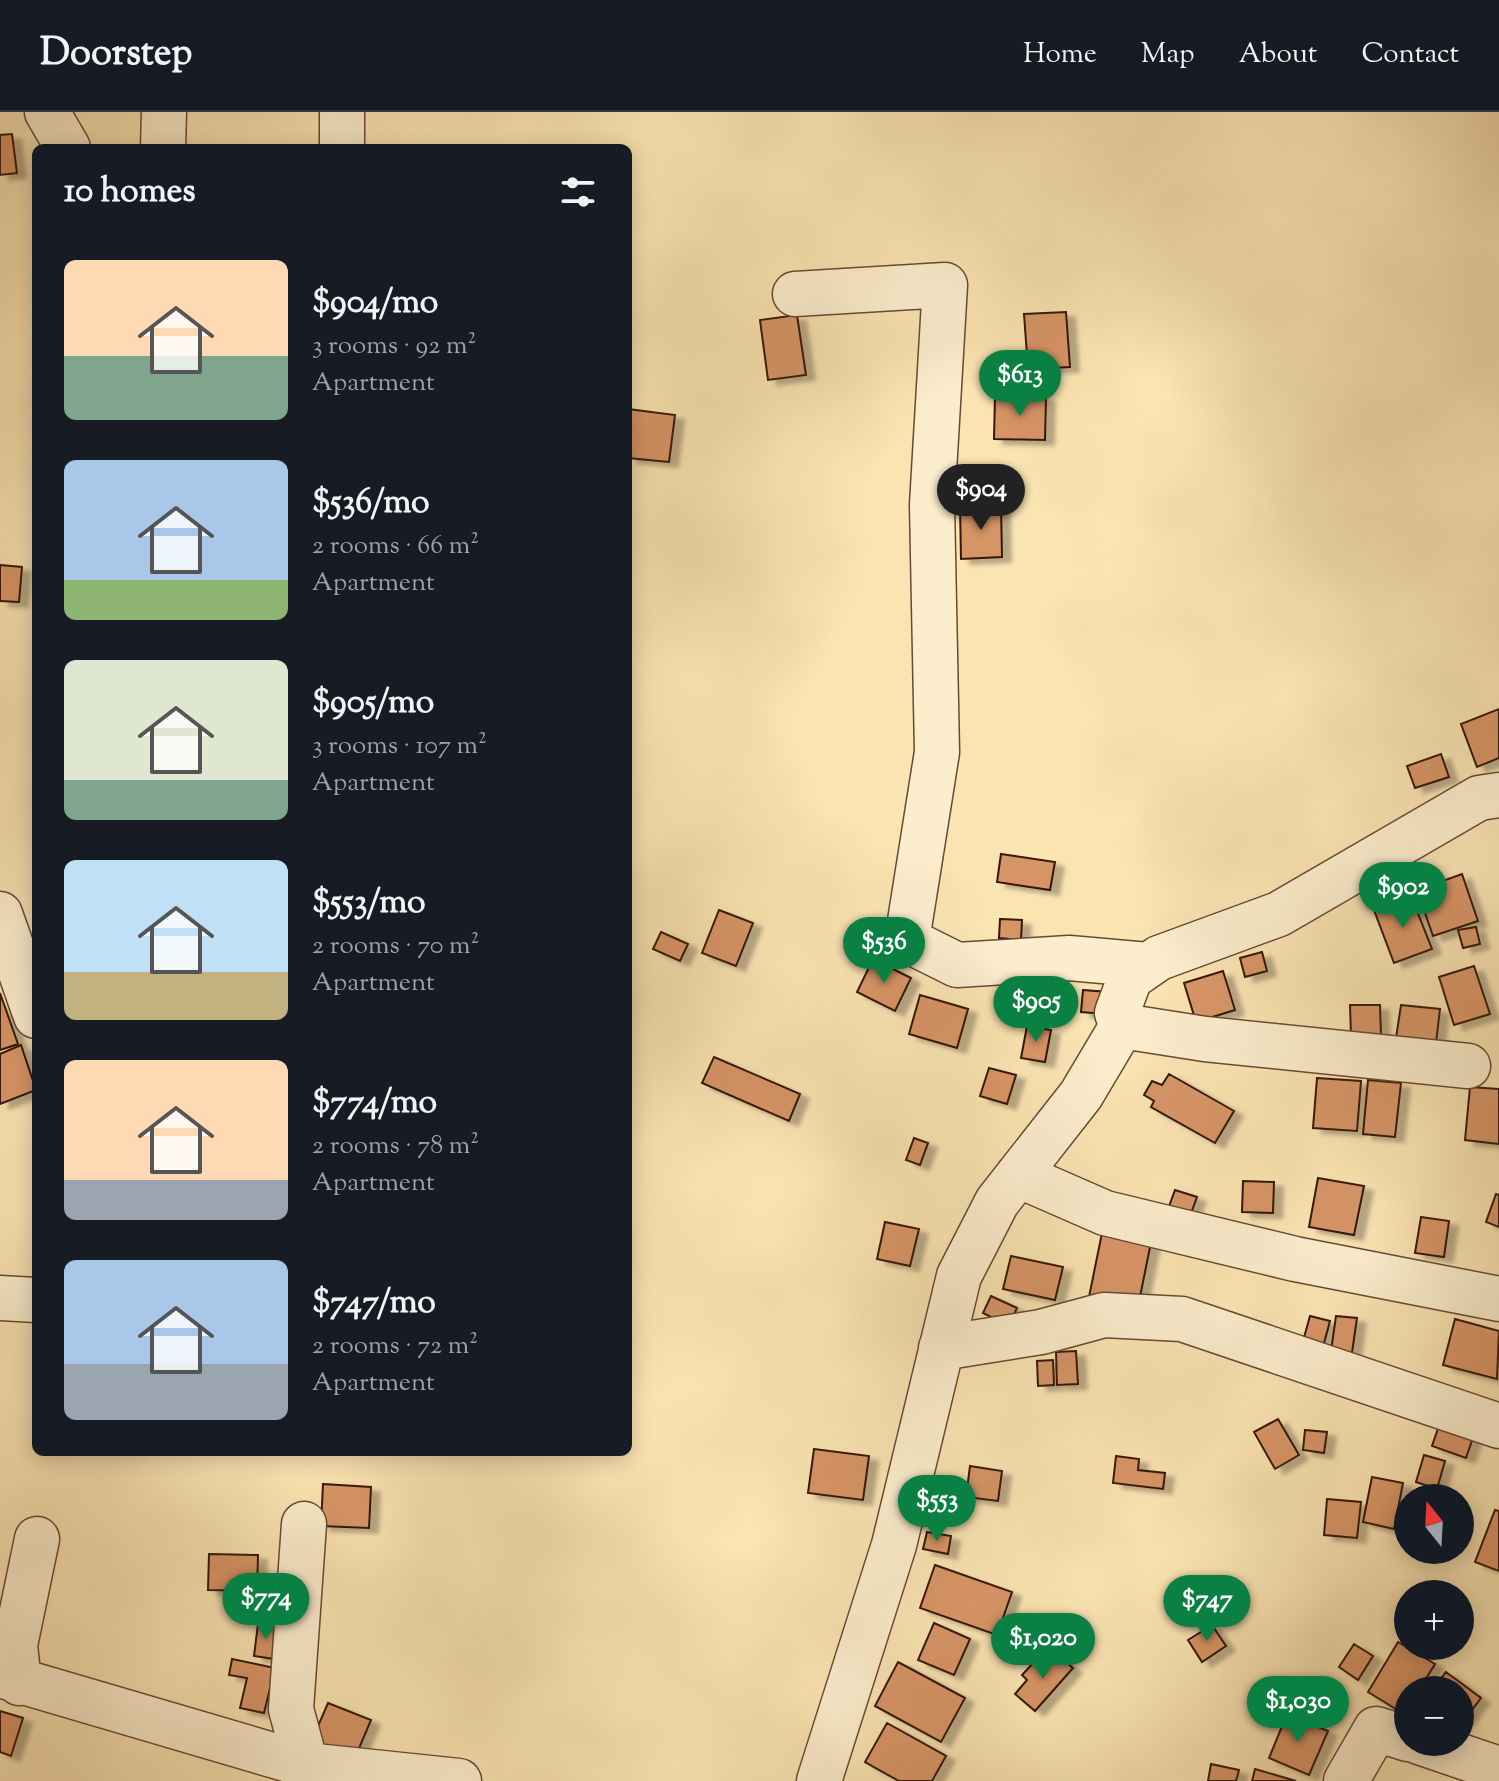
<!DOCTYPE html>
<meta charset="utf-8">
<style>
body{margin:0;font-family:"Sorts Mill Goudy",serif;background:#20242c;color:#f1f3f6;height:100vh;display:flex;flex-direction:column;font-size:30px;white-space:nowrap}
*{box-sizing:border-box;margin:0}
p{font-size:26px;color:#9ea1a6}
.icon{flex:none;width:44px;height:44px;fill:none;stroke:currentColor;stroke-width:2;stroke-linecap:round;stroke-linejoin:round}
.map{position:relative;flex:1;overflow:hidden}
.details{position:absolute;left:32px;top:32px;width:600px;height:1312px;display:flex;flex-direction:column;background:#171b24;border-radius:12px;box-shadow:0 4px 20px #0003}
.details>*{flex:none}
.needle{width:52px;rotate:342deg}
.tools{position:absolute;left:1394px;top:1372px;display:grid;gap:16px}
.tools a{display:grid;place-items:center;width:80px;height:80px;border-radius:50%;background:#171b24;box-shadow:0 4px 20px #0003;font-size:40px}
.price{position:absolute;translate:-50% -68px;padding:0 18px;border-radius:28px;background:#0b8043;color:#fff;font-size:26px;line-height:52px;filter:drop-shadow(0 2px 4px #0008)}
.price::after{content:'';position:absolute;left:50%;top:48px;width:24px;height:18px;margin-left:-12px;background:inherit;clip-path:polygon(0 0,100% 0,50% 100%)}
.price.active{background:#222;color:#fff}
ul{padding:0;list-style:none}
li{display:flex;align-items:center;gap:24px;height:200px;padding:0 32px}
li span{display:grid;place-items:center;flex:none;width:224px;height:160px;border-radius:12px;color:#555}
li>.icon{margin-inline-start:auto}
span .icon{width:96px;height:96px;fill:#fffc;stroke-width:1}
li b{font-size:34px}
h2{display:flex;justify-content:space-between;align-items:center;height:96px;padding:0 32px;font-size:34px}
header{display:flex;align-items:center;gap:48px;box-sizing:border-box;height:112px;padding:0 40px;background:#171b24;border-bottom:2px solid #363941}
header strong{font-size:38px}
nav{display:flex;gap:44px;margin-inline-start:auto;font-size:28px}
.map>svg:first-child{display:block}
.building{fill:#d79566;stroke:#351708;stroke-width:2;filter:url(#shadow)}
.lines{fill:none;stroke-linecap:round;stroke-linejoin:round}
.minor-casing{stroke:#664a32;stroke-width:47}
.minor{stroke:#fcedcd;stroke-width:44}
</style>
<header>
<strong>Doorstep</strong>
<nav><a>Home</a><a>Map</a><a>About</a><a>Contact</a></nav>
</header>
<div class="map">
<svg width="1499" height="1669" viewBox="0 0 1499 1669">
<defs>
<filter id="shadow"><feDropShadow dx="9" dy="5" stdDeviation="2" flood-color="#0004"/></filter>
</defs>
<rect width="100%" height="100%" fill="#fae4b2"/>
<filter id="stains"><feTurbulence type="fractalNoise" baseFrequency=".0025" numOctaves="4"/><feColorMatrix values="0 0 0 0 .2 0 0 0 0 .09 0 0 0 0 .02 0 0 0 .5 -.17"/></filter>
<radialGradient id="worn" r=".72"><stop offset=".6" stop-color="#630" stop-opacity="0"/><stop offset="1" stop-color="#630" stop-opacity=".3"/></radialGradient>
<path class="building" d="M12 22 17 61 0 63V23Z
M1066 200 1070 255 1028 257 1024 202Z
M797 203 806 263 768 268 760 208Z
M995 284 1046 285 1045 328 994 327Z
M628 297 675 303 669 350 628 346Z
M1001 394 1002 445 961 447 960 395Z
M0 453 22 455 19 490 0 489Z
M1499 597V646L1477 655 1461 612Z
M1441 642 1449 665 1415 676 1407 654Z
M1001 742 1055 750 1050 778 997 770Z
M1462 762 1478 809 1433 824 1417 778Z
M1411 784 1432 837 1394 851 1374 798Z
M719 798 753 811 736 854 702 841Z
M1000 807 1022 808 1021 828 999 826Z
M1476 815 1480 832 1463 836 1458 818Z
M661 820 688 832 680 849 653 837Z
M1262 840 1267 859 1245 865 1240 846Z
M873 847 911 866 895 899 857 880Z
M1474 854 1490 902 1454 913 1439 865Z
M1223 859 1235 898 1196 910 1184 871Z
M1083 878 1108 880 1106 902 1081 900Z
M0 881 18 932 0 938Z
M920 883 968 897 957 936 909 922Z
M1350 893H1380L1381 924H1351Z
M1401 893 1440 897 1436 931 1396 926Z
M1027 914 1051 918 1045 950 1021 946Z
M21 933 36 978 0 992V942Z
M714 945 800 982 789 1009 702 971Z
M989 956 1016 963 1007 992 980 984Z
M1169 962 1234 999 1215 1031 1151 995 1154 989 1144 983 1152 969 1162 973Z
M1317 966 1361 969 1357 1019 1313 1016Z
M1368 968 1401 971 1395 1025 1363 1022Z
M1470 975 1499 977V1032L1465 1028Z
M914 1026 928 1031 920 1053 906 1048Z
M1318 1066 1364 1074 1354 1123 1309 1115Z
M1243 1069 1274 1070 1273 1101 1242 1100Z
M1175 1078 1197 1085 1186 1115 1164 1108Z
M1496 1082 1499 1083V1115L1486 1110Z
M1421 1105 1449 1109 1444 1145 1415 1141Z
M885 1110 919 1117 910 1154 877 1147Z
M1103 1116 1152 1125 1138 1195 1089 1185Z
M1011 1144 1063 1155 1055 1188 1003 1177Z
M991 1184 1017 1196 1009 1214 983 1201Z
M1310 1204 1330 1209 1323 1235 1303 1229Z
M1336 1204 1357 1206 1352 1241 1331 1239Z
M1455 1207 1499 1219 1497 1267 1443 1253Z
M1076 1239 1078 1272 1057 1273 1056 1240Z
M1053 1248 1054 1273 1038 1274 1037 1249Z
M1443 1302 1477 1314 1466 1346 1432 1334Z
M1278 1307 1299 1343 1275 1357 1254 1320Z
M1305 1318 1327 1320 1324 1341 1303 1338Z
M814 1337 869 1344 863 1388 808 1381Z
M1424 1343 1445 1349 1437 1377 1416 1370Z
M1116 1344 1139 1347 1138 1358 1165 1361 1163 1377 1113 1371Z
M970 1354 1002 1359 998 1389 966 1385Z
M1372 1365 1403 1371 1394 1417 1363 1410Z
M323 1372 371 1375 369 1416 321 1414Z
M1327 1387 1361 1390 1357 1426 1324 1423Z
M1495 1398 1499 1399V1459L1475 1450Z
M927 1420 951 1424 948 1442 923 1437Z
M209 1442 258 1443 257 1479 208 1478Z
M935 1453 1012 1480 997 1523 920 1496Z
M934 1511 970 1527 954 1563 918 1548Z
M258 1512 279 1515 274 1547 254 1544Z
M1212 1513 1226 1534 1202 1550 1188 1528Z
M1398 1530 1435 1552 1419 1578H1408L1404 1602 1368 1580Z
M1354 1532 1373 1544 1358 1568 1339 1555Z
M1054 1540 1073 1556 1035 1599 1015 1582 1027 1568 1022 1563 1034 1550 1041 1555Z
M232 1547 275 1556 264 1601 240 1596 247 1566 229 1563Z
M898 1550 965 1586 941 1630 875 1594Z
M1446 1560 1481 1586 1460 1614V1578H1432Z
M328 1591 371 1608 355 1646 312 1628Z
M0 1599 23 1606 11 1644 0 1640Z
M1287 1602 1328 1619 1309 1663 1269 1646Z
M887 1611 946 1644 932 1669H899L865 1650Z
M1211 1652 1239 1658 1236 1669H1208Z
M1255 1657 1296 1669H1252Z"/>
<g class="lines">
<g class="minor-casing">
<path id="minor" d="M47 0 68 36
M342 0V36
M163 36 164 0
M795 182 945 173 932 393 937 640 907 828 957 853 1069 846 1148 853
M0 802 36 904
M1122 914 1205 927 1468 954
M1018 1063 1105 1101 1295 1147 1499 1187
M0 1186 36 1188
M941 1236 1041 1220 1104 1203 1182 1207 1499 1314
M304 1412 291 1597 306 1653
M0 1563 306 1653 459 1669
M19 1571 15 1533 37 1427
M1419 1630 1499 1657
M819 1669 894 1433 959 1164 997 1090 1081 983 1122 914 1117 901 1130 866 1159 846 1279 802 1479 686 1499 683
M1346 1669 1376 1617 1408 1627"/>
</g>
<use href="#minor" class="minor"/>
</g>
<rect width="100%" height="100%" filter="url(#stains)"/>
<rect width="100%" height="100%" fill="url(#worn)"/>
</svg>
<div class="tools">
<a><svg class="needle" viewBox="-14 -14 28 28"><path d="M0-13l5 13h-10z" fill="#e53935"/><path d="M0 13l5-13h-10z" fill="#9ea1a6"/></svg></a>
<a>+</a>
<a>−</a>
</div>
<b class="price" style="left:1020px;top:306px">$613</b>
<b class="price active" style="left:981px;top:420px">$904</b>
<b class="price" style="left:1403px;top:818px">$902</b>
<b class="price" style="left:884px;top:873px">$536</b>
<b class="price" style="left:1036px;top:932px">$905</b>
<b class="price" style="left:937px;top:1431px">$553</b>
<b class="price" style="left:266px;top:1529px">$774</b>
<b class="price" style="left:1207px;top:1531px">$747</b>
<b class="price" style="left:1043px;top:1569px">$1,020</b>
<b class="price" style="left:1298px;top:1632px">$1,030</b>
<section class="details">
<h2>10 homes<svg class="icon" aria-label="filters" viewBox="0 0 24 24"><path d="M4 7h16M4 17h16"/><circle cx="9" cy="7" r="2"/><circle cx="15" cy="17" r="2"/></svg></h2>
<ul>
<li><span style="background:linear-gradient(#ffd9b3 60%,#7fa58c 0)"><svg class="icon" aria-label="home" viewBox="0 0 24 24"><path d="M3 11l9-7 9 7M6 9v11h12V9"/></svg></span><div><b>$904/mo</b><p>3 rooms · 92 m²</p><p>Apartment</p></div></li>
<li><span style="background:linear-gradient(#a9c7e8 75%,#8fb573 0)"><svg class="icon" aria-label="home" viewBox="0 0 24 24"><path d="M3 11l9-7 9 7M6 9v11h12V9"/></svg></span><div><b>$536/mo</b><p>2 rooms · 66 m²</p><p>Apartment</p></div></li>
<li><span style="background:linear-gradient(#dfe7d0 75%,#7fa58c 0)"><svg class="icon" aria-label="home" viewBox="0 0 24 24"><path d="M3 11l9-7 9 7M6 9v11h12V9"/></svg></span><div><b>$905/mo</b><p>3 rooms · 107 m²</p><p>Apartment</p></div></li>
<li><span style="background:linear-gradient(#bfe0f5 70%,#c2b280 0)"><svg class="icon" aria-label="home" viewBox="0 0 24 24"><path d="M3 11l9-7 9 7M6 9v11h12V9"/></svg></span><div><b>$553/mo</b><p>2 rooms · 70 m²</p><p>Apartment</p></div></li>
<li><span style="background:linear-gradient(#ffd9b3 75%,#9aa5b1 0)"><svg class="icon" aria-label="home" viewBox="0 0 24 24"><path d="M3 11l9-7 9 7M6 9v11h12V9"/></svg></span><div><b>$774/mo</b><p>2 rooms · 78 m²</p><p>Apartment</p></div></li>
<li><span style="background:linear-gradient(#a9c7e8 65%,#9aa5b1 0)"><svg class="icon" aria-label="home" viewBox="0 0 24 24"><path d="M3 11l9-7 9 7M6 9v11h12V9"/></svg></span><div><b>$747/mo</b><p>2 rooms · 72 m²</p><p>Apartment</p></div></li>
</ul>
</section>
</div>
